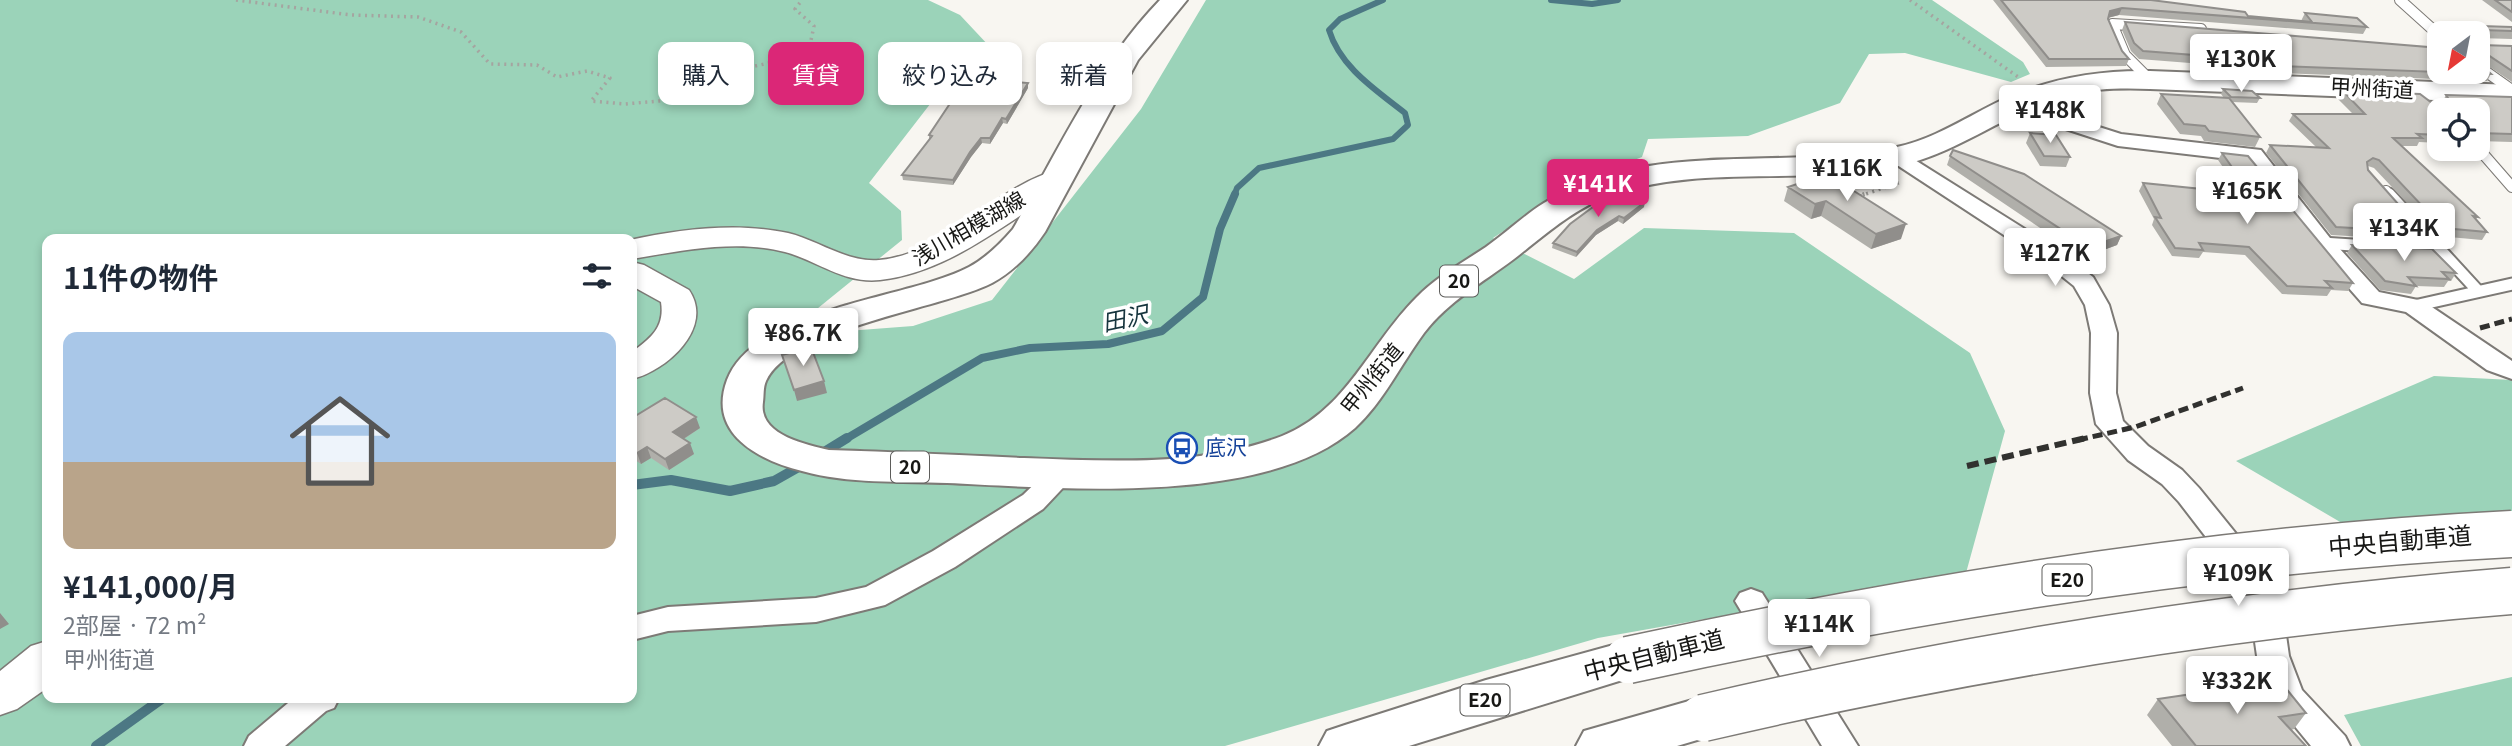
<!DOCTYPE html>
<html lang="ja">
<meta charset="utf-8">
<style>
body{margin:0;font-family:Georgia,"Noto Sans JP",serif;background:#f6f6f7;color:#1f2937;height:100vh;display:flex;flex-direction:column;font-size:26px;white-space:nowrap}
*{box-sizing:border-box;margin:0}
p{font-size:23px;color:#747a83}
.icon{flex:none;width:38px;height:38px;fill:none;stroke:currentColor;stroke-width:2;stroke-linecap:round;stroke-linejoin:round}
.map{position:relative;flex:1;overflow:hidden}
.sheet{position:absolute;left:42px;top:234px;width:595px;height:469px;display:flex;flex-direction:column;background:#fff;border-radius:14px;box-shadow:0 4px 10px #0003}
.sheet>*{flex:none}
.hud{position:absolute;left:658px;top:42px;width:665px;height:63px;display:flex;gap:14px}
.needle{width:46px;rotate:212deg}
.controls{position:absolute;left:2427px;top:21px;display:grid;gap:14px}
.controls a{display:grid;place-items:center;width:63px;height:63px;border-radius:14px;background:#fff;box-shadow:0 4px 10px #0003;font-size:35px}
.price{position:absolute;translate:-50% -60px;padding:0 16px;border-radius:7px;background:#fff;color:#222;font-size:23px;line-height:46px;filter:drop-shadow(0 2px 4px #0008)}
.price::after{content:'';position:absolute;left:50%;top:42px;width:21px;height:16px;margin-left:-10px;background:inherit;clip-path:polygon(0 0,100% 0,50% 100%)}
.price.active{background:#db2777;color:#fff}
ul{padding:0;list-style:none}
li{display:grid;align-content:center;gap:14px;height:371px;padding:0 21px}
li span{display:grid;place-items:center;height:217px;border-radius:14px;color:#555}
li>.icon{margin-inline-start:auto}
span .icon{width:126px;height:126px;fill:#fffc;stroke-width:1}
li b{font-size:30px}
h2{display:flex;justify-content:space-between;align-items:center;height:84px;padding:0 21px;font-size:30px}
.pill{padding:0 24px;border-radius:14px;background:#fff;box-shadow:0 4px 10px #0003;font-size:24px;line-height:63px}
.pill.active{background:#db2777;color:#fff}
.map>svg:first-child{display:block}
.forest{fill:#9bd3b9;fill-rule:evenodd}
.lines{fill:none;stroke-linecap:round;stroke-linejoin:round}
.stream-far2{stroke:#4c7884;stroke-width:6}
.stream-far1{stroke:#4c7884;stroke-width:8}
.stream{stroke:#4c7884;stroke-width:10}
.service-far1-casing{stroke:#7d7a76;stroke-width:12}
.service-casing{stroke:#7d7a76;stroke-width:15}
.minor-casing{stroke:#7d7a76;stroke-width:4}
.secondary-casing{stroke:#7d7a76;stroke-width:3}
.trunk-casing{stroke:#7d7a76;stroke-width:4}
.motorway-casing{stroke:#7d7a76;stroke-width:4}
.path-far1{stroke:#a5a4a0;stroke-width:3.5;stroke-dasharray:2 4.5;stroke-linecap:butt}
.path{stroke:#a5a4a0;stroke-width:4.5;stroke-dasharray:2 5;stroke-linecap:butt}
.service-far1{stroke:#fff;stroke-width:10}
.service{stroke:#fff;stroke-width:11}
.minor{fill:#fff;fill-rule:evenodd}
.secondary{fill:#fff;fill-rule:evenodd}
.trunk{fill:#fff;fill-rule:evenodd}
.motorway{fill:#fff;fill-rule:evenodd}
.rail-far1{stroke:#31312f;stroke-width:5;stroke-dasharray:10 5;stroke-linecap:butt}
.rail{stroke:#31312f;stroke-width:6;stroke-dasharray:12 6;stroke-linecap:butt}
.motorway-bridge-casing{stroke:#7d7a76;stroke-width:49;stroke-linecap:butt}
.motorway-bridge{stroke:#fff;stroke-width:46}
.wall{fill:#b0afaa}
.shaded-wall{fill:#908e8b}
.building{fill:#cdcbc6;stroke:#908e8b;stroke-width:2}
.labels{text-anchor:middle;stroke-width:7;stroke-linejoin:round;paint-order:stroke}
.shield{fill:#fff;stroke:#5d5d5b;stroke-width:2}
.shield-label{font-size:19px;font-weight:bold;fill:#171715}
.street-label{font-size:21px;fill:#171715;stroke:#fff}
.transit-label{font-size:21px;fill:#164399;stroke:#fff;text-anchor:start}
.water-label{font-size:23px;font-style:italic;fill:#17353e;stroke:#fff}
.near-street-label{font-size:24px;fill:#171715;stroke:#fff}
</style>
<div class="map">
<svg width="2512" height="746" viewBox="0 0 2512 746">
<rect width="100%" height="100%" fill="#f8f6f1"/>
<path class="forest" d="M0 0H928L960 15 1005 63 951 77 869 183 901 211 902 240 807 317 834 332 913 326 992 300 1141 109 1206 0H1932L2023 62 2030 74 2011 82 1905 53 1869 54 1840 103 1748 136 1648 139 1642 157 1580 181 1493 238 1574 279 1644 228 1794 233 1970 353 2005 431 1966 573 1598 638 1225 746H0ZM47 240H632V698H47Z
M2434 376 2512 380V511L2347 526 2236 461Z
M2512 677V746H2361L2344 715Z"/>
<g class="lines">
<path class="stream-far2" d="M1551 0 1592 4 1618 0
M1234 196 1237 188 1259 168 1393 139 1408 125 1405 113C1376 90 1340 67 1329 30L1340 19 1383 0"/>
<path class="stream-far1" d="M844 440 982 358 1030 348 1108 344 1162 331 1203 297 1220 229 1235 194"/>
<path class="stream" d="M821 454 847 438
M632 485 671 480 730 491 774 481 804 464
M96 746 163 698"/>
<g class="service-far1-casing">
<path id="service-far1" d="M2400 0 2440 36
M2478 66 2512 90
M2150 80 2125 55 2112 24 2201 29
M2478 148 2512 187
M2386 191 2390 196"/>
</g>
<g class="service-casing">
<path id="service" d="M2389 194 2478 291
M2322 243 2368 246
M2414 306 2512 284"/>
</g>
<g class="minor-casing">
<path id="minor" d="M2014 100 2121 134 2261 150 2330 238 2379 292 2423 301 2512 361V379L2487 370 2406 312 2362 303 2314 248 2246 161 2118 146 2007 110 2004 106 2007 102Z
M1899 150 2055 248 2093 277 2109 305 2117 333 2116 393 2123 421 2148 446 2182 470 2199 488 2263 567 2282 607 2289 656 2302 690 2345 736 2350 746H2311L2271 697 2257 656 2250 607 2239 580 2179 502 2162 484 2128 460 2096 424 2090 393 2091 333 2085 305 2074 286 2039 258 1891 161 1888 156Z
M1062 464 1072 467 1076 474 1043 509 955 567 885 605 816 622 668 631 632 640V616L668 607 816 598 866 587 933 551 1023 495 1052 467Z
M1751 589 1762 593 1858 746H1822L1735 601 1740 593Z
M294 698H339L334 708 326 711 285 746H244L249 736Z"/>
</g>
<g class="secondary-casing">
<path id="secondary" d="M1058 170 1069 173 1073 179 1069 185C1009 219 952 272 880 280 844 284 818 261 785 252 736 239 680 251 632 259L630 240C680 229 737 222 788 233 818 240 847 263 879 260 948 254 994 186 1058 170Z
M632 262 644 265 689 290C715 328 666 371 632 379V352C651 338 665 327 661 302L632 286Z
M47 641V688L17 709 0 715V671L31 646Z"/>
</g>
<g class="trunk-casing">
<path id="trunk" d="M1160 0H1187L1138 60 1045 232C1031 253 1014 271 992 283 941 309 790 328 766 381 763 387 764 396 763 402 758 435 805 444 829 450 894 452 959 455 1024 458 1108 461 1202 467 1282 436 1347 410 1369 345 1416 298 1436 277 1462 263 1486 247 1506 233 1523 216 1544 203 1651 137 1780 172 1897 147 1935 139 1968 116 2002 100 2050 78 2098 70 2150 71L2512 85V103L2150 89C2124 88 2098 88 2072 94 2012 108 1963 151 1902 165 1807 187 1705 163 1611 195 1573 209 1545 235 1514 259 1482 283 1449 301 1424 333 1401 364 1384 401 1355 428 1266 507 1059 488 947 483 899 481 848 484 802 471 759 460 707 434 727 380 754 308 908 299 969 267 986 258 1000 244 1013 229 1058 151 1097 65 1160 0Z"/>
</g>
<g class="motorway-casing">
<path id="motorway" d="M1628 641 1645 647 1652 660 1645 673 1409 746H1319L1327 731 1345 725 1486 680Z
M1703 697 1721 703 1728 718 1721 733 1677 746H1576L1584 731Z"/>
</g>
<path class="path-far1" d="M236 0 351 15 418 17 461 32 490 64 537 65 557 77 587 71 610 78 591 101 625 104 671 100 733 71 791 58 810 45 814 26 795 9 802 0
M1910 0 2021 79
M1860 196 1901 182"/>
<path class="path" d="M1856 197 1865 194"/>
<use href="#service-far1" class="service-far1"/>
<use href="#service" class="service"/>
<use href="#minor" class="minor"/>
<use href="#secondary" class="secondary"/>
<use href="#trunk" class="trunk"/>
<use href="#motorway" class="motorway"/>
<path class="rail-far1" d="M2480 328 2512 319
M2078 440 2135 427 2243 388"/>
<path class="rail" d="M1967 466 2086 438"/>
<g class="motorway-bridge-casing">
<path id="motorway-bridge" d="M1628 660C1918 597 2215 549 2512 534
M1703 718C1973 655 2236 613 2512 591"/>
</g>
<use href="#motorway-bridge" class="motorway-bridge"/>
</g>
<path class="wall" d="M1993 0H2151L2248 16 2301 21 2305 13 2367 27 2363 34 2119 15 2108 18 2122 51 2129 59 2126 66 2046 67Z
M2482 0H2512V22Z
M2125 22 2491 74 2487 81 2198 70 2190 63 2139 59 2131 51 2122 30Z
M2450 25 2512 27V39L2478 38V33H2446Z
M2481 45 2512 46V82L2478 59Z
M1028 88 1007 124 1003 123 990 144 982 143 971 157 953 185 903 180 902 175 929 140V135Z
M2223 89 2260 98 2257 103 2232 102 2260 137 2255 147 2204 141 2201 136 2180 134 2157 104 2161 94 2224 98 2221 94Z
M2343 91 2440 109V143L2419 142 2417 146H2401L2478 217 2476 219 2487 232 2482 240 2438 236 2374 168 2368 166V170L2423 232 2418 240 2331 235 2266 153 2270 145 2316 147 2289 121 2293 114H2353L2338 99Z
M2446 95 2512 97V142L2478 141V110H2447L2442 103Z
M2030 133 2070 157 2066 167 2040 166 2026 143Z
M2222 153 2353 283 2348 291 2331 290 2327 296 2282 294 2245 255 2203 252 2199 258 2172 256 2152 225 2154 219 2139 191 2143 183 2241 193 2218 160Z
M1950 156 2121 236 2117 245 2082 258 2054 241 2055 238 1947 165Z
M1827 174 1901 239 1871 249 1821 216 1811 219 1784 201 1788 187Z
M1633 190 1632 195 1644 207 1623 224 1618 221 1596 235 1576 257 1552 248 1553 243Z
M2352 245 2456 273 2451 281H2448L2444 287 2416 286 2411 294 2380 290 2347 253Z
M632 418 700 428 684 439 694 454 669 470 651 458 641 464 632 458Z
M2158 699 2306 713 2294 729 2291 730 2306 746H2172L2147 715Z"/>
<path class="shaded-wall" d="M2122 8 2119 15 2107 18 2110 11Z
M1028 83V88L1007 124 1006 119Z
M1002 118 1003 123 990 144V138Z
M981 138 982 143 971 157 953 185V180L970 152Z
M1826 201 1821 216 1811 219 1815 204Z
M1645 202 1644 207 1623 224 1624 218Z
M1619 216 1618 221 1596 235 1576 257 1577 252 1597 230Z
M1906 224 1901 239 1871 249 1876 234Z
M2121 236 2117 245 2082 258 2086 248Z
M824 381 827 393 797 401 794 390Z
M696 417 700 428 677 443 673 432Z
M690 443 694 454 669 470 665 459Z
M647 447 651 458 641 464 637 453Z
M0 613 9 624 0 629Z"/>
<path class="building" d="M2001 0H2151L2245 12 2248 16 2312 22 2305 13 2357 18 2367 27 2122 8 2110 11 2108 19 2122 51 2129 59H2049Z
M2495 0H2512V12Z
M2125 22 2440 48V72H2478V63L2491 74 2201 63 2194 55 2143 51 2134 43Z
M2450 25 2512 27V31L2482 30 2478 34V33H2453L2451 31Z
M2478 41 2481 45 2512 46V71L2482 51 2478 53Z
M967 78 1028 83 1006 119 1002 118 990 138H981L970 152 953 180 902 175 932 136 929 135Z
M2223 89 2252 91 2260 98 2231 97Z
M2343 91 2420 94 2440 109 2446 110H2440V135L2417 134 2422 138H2393L2478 217 2473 216 2487 232 2443 228 2379 160 2373 158 2367 162 2368 170 2423 232 2336 227 2270 145 2329 148 2293 114H2365Z
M2161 94 2229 98 2260 137 2209 131 2205 126 2184 124Z
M2446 95 2512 97V134L2478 133V110H2447L2452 104Z
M2030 133 2056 135 2070 157 2044 156Z
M1953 150 2024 174 2121 236 2086 248 2058 232 2062 230 1950 156Z
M2222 153 2248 156 2353 283 2325 281 2332 288 2287 286 2249 247 2199 243 2203 250 2175 248 2155 217 2161 218 2143 183 2251 194Z
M1827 174 1906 224 1876 234 1826 201 1815 204 1788 187Z
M1630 188 1633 190 1629 194 1645 202 1624 218 1619 216 1597 230 1577 252 1553 243 1570 224 1612 193Z
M2352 245 2432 249 2456 273 2442 272 2449 279 2408 277 2416 286 2385 281Z
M811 347 824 381 794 390 782 355Z
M665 398 696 417 673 432 690 443 665 459 647 447 637 453 632 450V418Z
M2280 681 2306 713 2279 717 2306 746H2196L2158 699Z"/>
<defs>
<g id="bus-ring" transform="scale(1.575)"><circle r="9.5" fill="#fff" stroke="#1a4fb4" stroke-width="1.5"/><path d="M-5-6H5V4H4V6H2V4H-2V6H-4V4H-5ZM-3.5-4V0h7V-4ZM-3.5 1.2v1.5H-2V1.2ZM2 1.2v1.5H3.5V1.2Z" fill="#1a4fb4"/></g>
</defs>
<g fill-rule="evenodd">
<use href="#bus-ring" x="1182" y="448"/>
</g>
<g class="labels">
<g class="shield">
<rect x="1440" y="265.5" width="38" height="31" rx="5"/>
<rect x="891" y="451.5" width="38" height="31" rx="5"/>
<rect x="2042.5" y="564.5" width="49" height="31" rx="5"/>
<rect x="1460.5" y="684.5" width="49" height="31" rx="5"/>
</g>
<g class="shield-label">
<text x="1459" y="288">20</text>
<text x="910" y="474">20</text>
<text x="2067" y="587">E20</text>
<text x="1485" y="707">E20</text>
</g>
<g class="street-label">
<text transform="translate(2372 89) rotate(3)" y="7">甲州街道</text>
<text transform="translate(969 229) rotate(-30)" y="7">浅川相模湖線</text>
<text transform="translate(1372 379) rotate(-51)" y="7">甲州街道</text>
</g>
<g class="transit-label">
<text x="1205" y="455">底沢</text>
</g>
<g class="water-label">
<text transform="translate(1125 319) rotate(-12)" y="8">田沢</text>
</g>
<g class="near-street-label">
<text transform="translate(2400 542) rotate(-5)" y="8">中央自動車道</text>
<text transform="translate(1654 656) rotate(-14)" y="8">中央自動車道</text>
</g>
</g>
</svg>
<div class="controls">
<a><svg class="needle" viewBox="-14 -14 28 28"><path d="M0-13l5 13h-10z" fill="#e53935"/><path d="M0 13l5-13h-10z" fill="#747a83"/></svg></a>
<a><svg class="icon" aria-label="locate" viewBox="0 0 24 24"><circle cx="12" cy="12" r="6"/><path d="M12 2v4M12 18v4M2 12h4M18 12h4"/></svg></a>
</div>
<b class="price" style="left:2241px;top:94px">¥130K</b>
<b class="price" style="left:2050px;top:145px">¥148K</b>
<b class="price" style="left:1847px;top:203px">¥116K</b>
<b class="price active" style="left:1598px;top:219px">¥141K</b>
<b class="price" style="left:2247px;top:226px">¥165K</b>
<b class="price" style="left:2404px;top:263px">¥134K</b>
<b class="price" style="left:2055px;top:288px">¥127K</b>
<b class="price" style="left:803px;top:368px">¥86.7K</b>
<b class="price" style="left:2238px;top:608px">¥109K</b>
<b class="price" style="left:1819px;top:659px">¥114K</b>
<b class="price" style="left:2237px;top:716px">¥332K</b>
<div class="hud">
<a class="pill">購入</a>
<a class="pill active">賃貸</a>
<a class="pill">絞り込み</a>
<a class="pill">新着</a>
</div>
<section class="sheet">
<h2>11件の物件<svg class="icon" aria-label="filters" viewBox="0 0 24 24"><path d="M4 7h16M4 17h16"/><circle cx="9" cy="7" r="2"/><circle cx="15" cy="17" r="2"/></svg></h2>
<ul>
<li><span style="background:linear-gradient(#a9c7e8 60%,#b9a48a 0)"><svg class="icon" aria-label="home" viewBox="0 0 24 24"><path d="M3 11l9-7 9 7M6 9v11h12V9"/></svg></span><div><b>¥141,000/月</b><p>2部屋 · 72 m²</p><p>甲州街道</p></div></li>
</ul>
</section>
</div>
